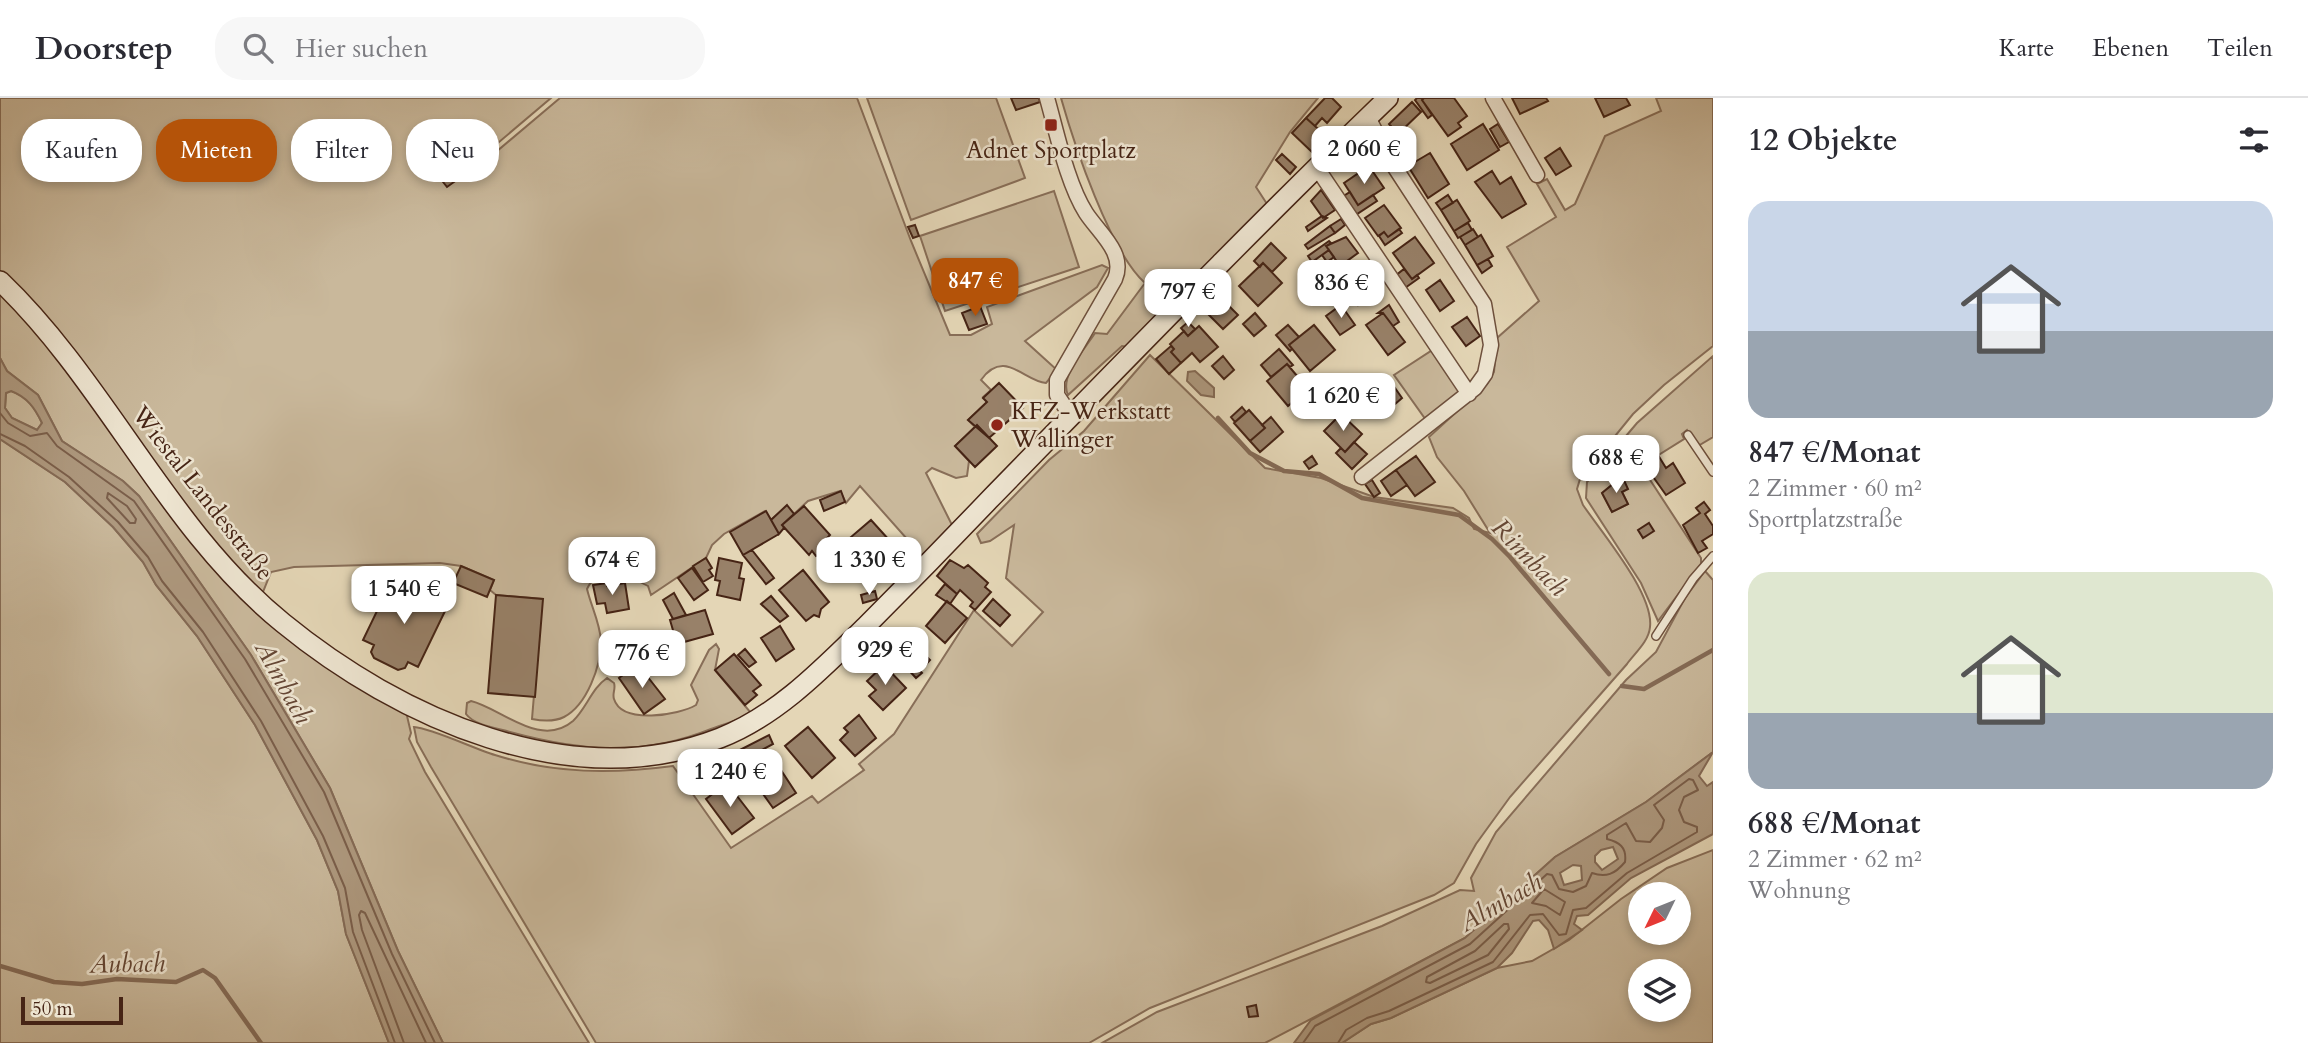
<!DOCTYPE html>
<html lang="de">
<meta charset="utf-8">
<style>
body{margin:0;font-family:Cardo,serif;background:#f7f7f7;color:#2b2b33;height:100vh;display:flex;flex-direction:column;font-size:26px;white-space:nowrap}
*{box-sizing:border-box;margin:0}
p{font-size:23px;color:#7c7c81}
.icon{flex:none;width:38px;height:38px;fill:none;stroke:currentColor;stroke-width:2;stroke-linecap:round;stroke-linejoin:round}
.map{position:relative;flex:1;overflow:hidden}
.panel{display:flex;flex-direction:column;background:#fff;width:595px}
.panel>*{flex:none}
.top-card{position:absolute;left:21px;top:21px;width:665px;height:63px;display:flex;gap:14px}
.needle{width:46px;rotate:227deg}
.fabs{position:absolute;left:1628px;top:784px;display:grid;gap:14px}
.fabs a{display:grid;place-items:center;width:63px;height:63px;border-radius:50%;background:#fff;box-shadow:0 4px 10px #0003;font-size:35px}
.scale{position:absolute;left:21px;bottom:18px;width:102px;box-sizing:border-box;padding-left:7px;border:4px solid #462415;border-top:0;font-size:19px;line-height:24px;white-space:nowrap;color:#462415;-webkit-text-stroke:5px #ede4d0;paint-order:stroke}
.price{position:absolute;translate:-50% -60px;padding:0 16px;border-radius:14px;background:#fff;color:#222;font-size:23px;line-height:46px;filter:drop-shadow(0 2px 4px #0008)}
.price::after{content:'';position:absolute;left:50%;top:42px;width:21px;height:16px;margin-left:-10px;background:inherit;clip-path:polygon(0 0,100% 0,50% 100%)}
.price.current{background:#b45309;color:#fff}
ul{padding:0;list-style:none}
li{display:grid;align-content:center;gap:14px;height:371px;padding:0 35px}
li span{display:grid;place-items:center;height:217px;border-radius:21px;color:#555}
li>.icon{margin-inline-start:auto}
span .icon{width:126px;height:126px;fill:#fffc;stroke-width:1}
li b{font-size:30px}
h2{display:flex;justify-content:space-between;align-items:center;height:84px;padding:0 35px;font-size:30px}
.tag{padding:0 24px;border-radius:28px;background:#fff;box-shadow:0 4px 10px #0003;font-size:24px;line-height:63px}
.tag.current{background:#b45309;color:#fff}
header{display:flex;align-items:center;gap:42px;box-sizing:border-box;height:98px;padding:0 35px;background:#fff;border-bottom:2px solid #e1e1e2}
header strong{font-size:33px}
nav{display:flex;gap:38px;margin-inline-start:auto;font-size:24px}
.search{width:490px;height:63px;background:#f7f7f7;display:flex;align-items:center;gap:18px;box-sizing:border-box;padding:0 24px;border-radius:28px;color:#7c7c81;font-size:26px}
main{display:flex;flex:1;min-height:0}
.map>svg:first-child{display:block}
.green{fill:#c9b89b;stroke:#886e58;stroke-width:2;fill-rule:evenodd}
.water{fill:#ae997f;stroke:#846a55;stroke-width:2;fill-rule:evenodd}
.lines{fill:none;stroke-linecap:round;stroke-linejoin:round}
.shore{stroke:#7a5e4a;stroke-width:2}
.stream{stroke:#846a55;stroke-width:4.5}
.building{fill:#988169;stroke:#462415;stroke-width:2}
.service-casing{stroke:#6e503d;stroke-width:10}
.minor-casing{stroke:#6e503d;stroke-width:17}
.secondary-casing{stroke:#462415;stroke-width:22}
.service{stroke:#ede4d0;stroke-width:7}
.minor{stroke:#ede4d0;stroke-width:14}
.secondary{stroke:#ede4d0;stroke-width:19}
.poi-dot{fill:#8f2418;stroke:#ede4d0;stroke-width:2.5}
.labels{text-anchor:middle;stroke-width:5;stroke-linejoin:round;paint-order:stroke}
.poi-label{font-size:24px;fill:#462415;stroke:#ede4d0}
.street-label{font-size:24px;fill:#462415;stroke:#ede4d0}
.water-label{font-size:26px;font-style:italic;fill:#654735;stroke:#ede4d0}
</style>
<header>
<strong>Doorstep</strong>
<div class="search"><svg class="icon" aria-label="search" viewBox="0 0 24 24"><circle cx="10" cy="10" r="6"/><path d="M15 15l6 6"/></svg>Hier suchen</div>
<nav><a>Karte</a><a>Ebenen</a><a>Teilen</a></nav>
</header>
<main>
<div class="map">
<svg width="1713" height="945" viewBox="0 0 1713 945">
<rect width="100%" height="100%" fill="#e4d6b6"/>
<filter id="stains"><feTurbulence type="fractalNoise" baseFrequency=".00286" numOctaves="4"/><feColorMatrix values="0 0 0 0 .2 0 0 0 0 .09 0 0 0 0 .02 0 0 0 .5 -.17"/></filter>
<radialGradient id="worn" r=".72"><stop offset=".6" stop-color="#630" stop-opacity="0"/><stop offset="1" stop-color="#630" stop-opacity=".3"/></radialGradient>
<path class="green" d="M0 0H551L473 66 477 70 560 0H857L911 143 950 237H971L992 226 987 209 1102 167 1108 170 1097 189 1025 243 1057 272 1046 285C1024 283 1004 250 981 282L991 292 983 299 987 304 968 322 975 329 955 348 969 363 967 378 956 380 932 370 926 375 953 429 923 459 860 388 846 405 840 393 808 403 794 416 787 408 771 422 765 413 724 436 712 447 706 460 651 497 648 488C632 479 596 469 587 491 591 508 600 525 601 543 601 568 587 607 564 619 554 624 542 623 532 621L542 501 496 497 490 492 494 482 461 468 440 465 294 469 271 474 259 504 404 605 411 635 409 641 425 674 589 945H443L398 853 330 690 251 557 139 398 123 383 62 343 38 297 7 273 0 260Z
M867 0H996L1025 80 911 122Z
M1061 0H1318L1290 34 1256 89 1269 109 1129 249 1122 248 1068 297C1059 278 1085 251 1095 235L1107 236 1145 185C1110 154 1074 46 1061 0Z
M1656 0H1713V248L1664 287 1633 316 1580 381 1577 391 1583 407C1602 435 1654 496 1650 529 1649 543 1635 555 1627 566L1510 699 1476 746 1454 785 1434 797 1150 910 1089 945H596L431 669 417 644 414 629C431 630 475 651 495 657 555 676 612 676 673 668L731 750 812 698 818 705 864 672 859 666 894 636 974 512 1012 548 1043 514 1006 480 1014 427 990 443 981 445 977 436 1049 362 1084 333 1150 257 1265 370 1321 380 1374 399 1453 410 1469 420 1474 431 1490 435 1464 393 1437 359 1429 339 1487 286 1494 274 1497 240 1539 203 1507 149 1556 119 1537 86 1547 81 1565 112 1575 106 1605 38 1661 13Z
M1054 93 1079 169 945 213 920 138Z
M1434 251 1461 293 1426 322 1394 277Z
M1713 258V339L1698 348 1687 332 1682 336 1684 341 1641 368 1701 460V466L1658 523 1641 485 1586 400 1587 384 1637 325ZM1622 378V394L1628 406 1612 414 1602 395 1613 386 1612 383Z
M11 293C27 298 35 310 42 325L37 332 12 320 5 310 6 295Z
M0 341 65 384 113 429 143 464 156 487 197 538 255 627 317 742 338 793 346 836 389 945H0Z
M1705 473 1713 482V654L1646 704 1555 759 1465 840 1265 945H1102L1157 914 1382 828 1460 792 1474 793 1471 780 1496 734 1626 582 1656 554 1685 500Z
M716 546 719 551 715 572 751 615C740 622 724 626 711 631 642 659 580 653 510 634 496 630 474 627 466 616L467 605 471 603C501 610 540 651 573 623 586 611 592 590 607 580L614 585C616 591 612 595 614 601 622 627 679 617 696 607L698 602 691 587 709 552Z
M1713 752V945H1342L1371 926 1391 920 1497 870 1532 863 1569 842 1621 801 1667 770ZM1640 796H1678V835H1640ZM1640 873H1678V912H1640Z"/>
<path class="water" d="M0 260 7 273 38 297 62 343 123 383 139 398 251 557 330 690 398 853 443 945H389L346 836 338 793 317 742 255 627 197 538 156 487 143 464 113 429 65 384 0 341ZM11 293C27 299 35 310 42 325L37 332 12 320 5 310 6 295Z
M1195 273 1214 290V299L1201 297 1187 283 1188 274Z
M841 451 848 455 859 472 857 476H848L835 458Z
M1713 654 1699 678 1707 688 1713 684V736L1631 780 1588 817 1577 818 1574 826 1582 832 1554 851 1548 832 1539 822 1533 823 1512 855 1497 870 1391 920 1371 926 1342 945H1294L1311 922 1465 840 1555 759 1646 704ZM1613 749 1618 761 1602 772 1595 764V758L1601 752ZM1573 767 1581 768 1582 782 1564 787 1560 775Z"/>
<g class="lines">
<path class="shore" d="M0 315 8 325 30 338 47 335 57 348 134 403 245 561 324 694 392 856 435 945
M0 336 25 348 69 379 118 424 148 459 162 483 203 534 261 623 323 738 345 790 353 834 395 945
M108 395 127 408 136 421 135 425H130L107 400Z
M1544 791 1565 804 1560 817 1546 808 1532 805Z
M1504 826H1508L1509 831 1488 857 1430 885 1426 884 1427 879 1475 853Z
M404 945 362 832 359 817 361 813 365 815 426 945
M1303 945 1315 928 1470 846 1547 776 1552 777 1559 791 1573 794 1586 788 1592 775C1606 780 1615 776 1625 764 1627 749 1619 744 1607 741V737L1626 725 1636 743 1650 744 1662 730 1664 722 1654 707 1689 681 1693 682 1698 692 1684 699 1679 712 1684 724 1697 729V734L1627 775 1586 810 1573 812 1566 836 1559 837 1543 816 1530 817 1493 864 1389 913 1367 920 1346 932 1338 945"/>
<path class="stream" d="M1218 320 1250 355 1284 373 1319 376 1362 400 1459 417 1492 441 1510 459 1609 576
M1622 588 1644 591 1713 552
M0 868 54 884 82 886 117 881 176 884 203 872 215 880 261 945"/>
</g>
<path class="building" d="M1011 0H1039L1040 4 1016 12Z
M1325 0H1332L1341 9 1327 25 1322 20 1315 28 1306 20Z
M1417 0H1424L1422 2 1432 17 1428 20 1415 2Z
M1424 0H1454L1467 18 1458 25 1461 29 1448 38 1422 2Z
M1512 0H1546L1548 3 1520 16Z
M1595 0H1626L1630 7 1604 19Z
M1412 4 1421 14 1398 36 1389 26Z
M1306 20 1326 38 1312 54 1292 35Z
M1483 26 1499 52 1467 72 1451 46Z
M1498 26 1509 44 1500 49 1490 31Z
M1405 49 1415 64 1406 70 1396 55Z
M1560 50 1571 68 1556 77 1545 60Z
M1430 55 1449 86 1428 100 1408 68Z
M449 56 465 76 447 89 432 70Z
M1282 56 1296 69 1290 76 1276 62Z
M1369 68 1384 90 1358 107 1344 85Z
M1492 73 1500 86 1511 79 1526 106 1502 120 1475 84Z
M1321 92 1335 112 1323 120 1311 103Z
M1350 94 1358 107 1373 97 1377 103 1354 118 1342 99Z
M1448 97 1453 105 1441 112 1436 105Z
M1457 102 1470 123 1454 133 1441 112Z
M1384 107 1401 130 1388 139 1384 134 1378 138 1365 120Z
M1322 118 1327 120 1308 133 1306 129Z
M1341 121 1345 127 1335 135 1330 128Z
M1468 125 1472 132 1458 140 1454 133Z
M915 127 919 138 913 140 908 129Z
M1330 128 1335 135 1308 151 1305 147Z
M1399 131 1402 135 1385 147 1379 138 1384 134 1388 139Z
M1473 131 1478 139 1465 147 1460 139Z
M1481 137 1493 158 1477 167 1465 147Z
M1346 139 1358 155 1340 168 1326 148Z
M1415 139 1434 165 1412 181 1393 155Z
M1329 143 1331 145 1326 148 1329 152 1312 164 1308 158Z
M1271 145 1286 160 1272 174 1263 165 1260 169 1254 163Z
M1329 152 1334 159 1327 164 1322 157Z
M1488 161 1492 168 1482 175 1477 167Z
M1263 165 1282 185 1258 208 1239 188Z
M1364 167 1381 189 1358 207 1344 189 1357 179 1354 175Z
M1404 171 1412 181 1417 177 1419 180 1405 190 1395 178Z
M1440 182 1454 203 1440 213 1426 192Z
M1342 192 1351 204 1344 209 1335 198Z
M1220 199 1238 217 1223 231 1205 213Z
M1341 207 1355 227 1340 237 1326 218Z
M1389 207 1399 224 1393 228 1383 215H1378Z
M980 208 987 226 969 232 962 215Z
M1255 215 1266 228 1254 238 1243 226Z
M1383 215 1405 244 1388 257 1366 227Z
M1467 219 1480 238 1466 248 1452 229Z
M1188 224 1195 231 1188 238 1181 230Z
M1288 227 1299 239 1289 247 1292 251 1290 253 1276 237Z
M1314 227 1335 252 1310 273 1289 247Z
M1199 228 1218 249 1200 264 1192 255 1181 265 1171 254 1174 251 1170 246 1184 233 1188 238Z
M1171 248 1174 251 1171 254 1181 265 1169 276 1156 261Z
M1279 251 1293 267 1290 269 1287 266 1271 279 1261 267Z
M1223 258 1234 272 1224 281 1212 268Z
M1287 266 1308 291 1288 308 1267 283Z
M1381 278 1386 283 1388 280 1402 300 1380 319 1366 307 1361 311 1349 297 1364 284 1368 289Z
M999 285 1023 310 989 340 968 322 987 304 983 300Z
M1242 309 1246 314 1235 324 1231 319Z
M1249 312 1265 330 1250 343 1234 325Z
M1341 316 1362 336 1345 354 1324 333Z
M1271 319 1283 334 1260 354 1250 343 1265 330 1262 327Z
M977 327 997 348 975 369 955 348Z
M1354 344 1367 356 1352 371 1336 355 1341 350 1345 354Z
M1658 357 1666 370 1673 365 1685 385 1666 397 1644 366Z
M1312 358 1317 366 1309 371 1304 364Z
M1416 358 1435 384 1415 398 1396 372Z
M1396 372 1407 387 1391 398 1381 383Z
M1622 378 1628 391 1622 394 1628 406 1612 414 1602 395 1613 386 1612 383Z
M1372 382 1380 395 1374 399 1365 386Z
M841 393 845 404 824 413 820 402Z
M1704 404 1710 412 1705 416 1713 428V436L1702 443 1707 450 1698 455 1683 427 1700 415 1696 410Z
M787 407 794 416 782 427 784 430 779 436 771 422Z
M804 408 830 437 820 447 826 454 816 458 812 453 809 457 782 427Z
M766 413 779 436 743 457 730 434Z
M871 422 899 453 879 471 851 439Z
M1649 425 1654 433 1643 440 1638 432Z
M752 452 774 480 766 486 743 457Z
M706 460 712 470 709 472 713 478 703 484 693 468Z
M719 460 742 465 739 480 744 481 740 502 717 497 720 483 715 482Z
M950 462 964 470 968 467 988 485 985 489 991 494 975 512 970 508 973 504 960 492 957 496 937 478Z
M461 468 494 482 487 499 453 485Z
M692 470 708 492 694 502 678 480Z
M803 472 829 504 821 511 819 519 814 517 806 523 779 492Z
M432 477 453 483 448 501 427 496Z
M391 484 403 490 405 486 445 505 443 509 446 511 418 569 408 564 405 570 398 572 374 560 371 554 374 547 363 542Z
M607 485V488L625 485 629 511 607 515 605 505 597 506 593 487Z
M945 486 957 496 950 506 936 497Z
M875 493 877 501 863 505 861 497Z
M674 495 686 517 673 521 663 502Z
M496 497 543 501 535 599 488 595Z
M771 498 788 518 780 524 761 506Z
M993 501 1010 517 1000 528 983 513Z
M947 503 967 520 945 545 926 528Z
M705 512 713 536 677 546 670 522Z
M780 528 794 551 776 563 761 540Z
M906 531 922 548 907 562 891 545Z
M745 551 756 564 749 569 738 557Z
M922 554 930 562 920 573 912 564Z
M734 556 761 587 753 593 757 597 745 607 715 572Z
M912 564 922 575 916 580 906 569Z
M884 567 906 590 883 612 869 598 876 592 867 583Z
M635 568 644 580 647 578 665 601 644 616 619 580Z
M859 617 876 640 855 658 840 642 848 634 844 630Z
M808 629 835 660 812 680 785 648Z
M769 637 773 646 739 664 734 655Z
M773 660 796 695 773 710 749 676Z
M727 685 754 720 732 736 706 701Z
M1256 907 1258 918 1249 919 1247 909Z"/>
<g class="lines">
<g class="service-casing">
<path id="service" d="M1688 337 1713 374
M1656 538 1693 481 1713 458"/>
</g>
<g class="minor-casing">
<path id="minor" d="M1047 0C1057 35 1067 85 1086 115 1099 135 1126 155 1115 181L1057 282V297L1071 318
M1493 0 1537 77
M1317 70 1469 296
M1362 379 1475 290 1485 276 1491 247 1484 206 1390 62 1368 19"/>
</g>
<g class="secondary-casing">
<path id="secondary" d="M0 183C107 285 167 431 283 525 399 620 571 698 720 640 777 618 823 570 866 528 908 486 949 444 989 402 1121 267 1252 131 1388 0"/>
</g>
<use href="#service" class="service"/>
<use href="#minor" class="minor"/>
<use href="#secondary" class="secondary"/>
</g>
<g class="poi-dot">
<rect x="1044" y="20" width="14" height="14" rx="3.5"/>
<circle cx="997" cy="327" r="7"/>
</g>
<g class="labels">
<g class="poi-label">
<text x="1051" y="60">Adnet Sportplatz</text>
<text x="1011" y="321" text-anchor="start">KFZ-Werkstatt<tspan x="1011" dy="28">Wallinger</tspan></text>
</g>
<g class="street-label">
<text transform="translate(203 395) rotate(52)" y="8">Wiestal Landesstraße</text>
</g>
<g class="water-label">
<text transform="translate(1530 459) rotate(46)" y="9">Rinnbach</text>
<text transform="translate(284 584) rotate(61)" y="9">Almbach</text>
<text transform="translate(1500 804) rotate(-30)" y="9">Almbach</text>
<text transform="translate(127 865) rotate(-1)" y="9">Aubach</text>
</g>
</g>
<rect width="100%" height="100%" filter="url(#stains)"/>
<rect width="100%" height="100%" fill="url(#worn)"/>
</svg>
<div class="fabs">
<a><svg class="needle" viewBox="-14 -14 28 28"><path d="M0-13l5 13h-10z" fill="#e53935"/><path d="M0 13l5-13h-10z" fill="#7c7c81"/></svg></a>
<a><svg class="icon" aria-label="layers" viewBox="0 0 24 24"><path d="M12 4l9 5-9 5-9-5zM3 14l9 5 9-5"/></svg></a>
</div>
<div class="scale">50 m</div>
<b class="price" style="left:1364px;top:88px">2 060 €</b>
<b class="price current" style="left:975px;top:220px">847 €</b>
<b class="price" style="left:1341px;top:222px">836 €</b>
<b class="price" style="left:1188px;top:231px">797 €</b>
<b class="price" style="left:1343px;top:335px">1 620 €</b>
<b class="price" style="left:1616px;top:397px">688 €</b>
<b class="price" style="left:612px;top:499px">674 €</b>
<b class="price" style="left:869px;top:499px">1 330 €</b>
<b class="price" style="left:404px;top:528px">1 540 €</b>
<b class="price" style="left:885px;top:589px">929 €</b>
<b class="price" style="left:642px;top:592px">776 €</b>
<b class="price" style="left:730px;top:711px">1 240 €</b>
<div class="top-card">
<a class="tag">Kaufen</a>
<a class="tag current">Mieten</a>
<a class="tag">Filter</a>
<a class="tag">Neu</a>
</div>
</div>
<section class="panel">
<h2>12 Objekte<svg class="icon" aria-label="filters" viewBox="0 0 24 24"><path d="M4 7h16M4 17h16"/><circle cx="9" cy="7" r="2"/><circle cx="15" cy="17" r="2"/></svg></h2>
<ul>
<li><span style="background:linear-gradient(#c9d6e8 60%,#9aa5b1 0)"><svg class="icon" aria-label="home" viewBox="0 0 24 24"><path d="M3 11l9-7 9 7M6 9v11h12V9"/></svg></span><div><b>847 €/Monat</b><p>2 Zimmer · 60 m²</p><p>Sportplatzstraße</p></div></li>
<li><span style="background:linear-gradient(#dfe7d0 65%,#9aa5b1 0)"><svg class="icon" aria-label="home" viewBox="0 0 24 24"><path d="M3 11l9-7 9 7M6 9v11h12V9"/></svg></span><div><b>688 €/Monat</b><p>2 Zimmer · 62 m²</p><p>Wohnung</p></div></li>
</ul>
</section>
</main>
